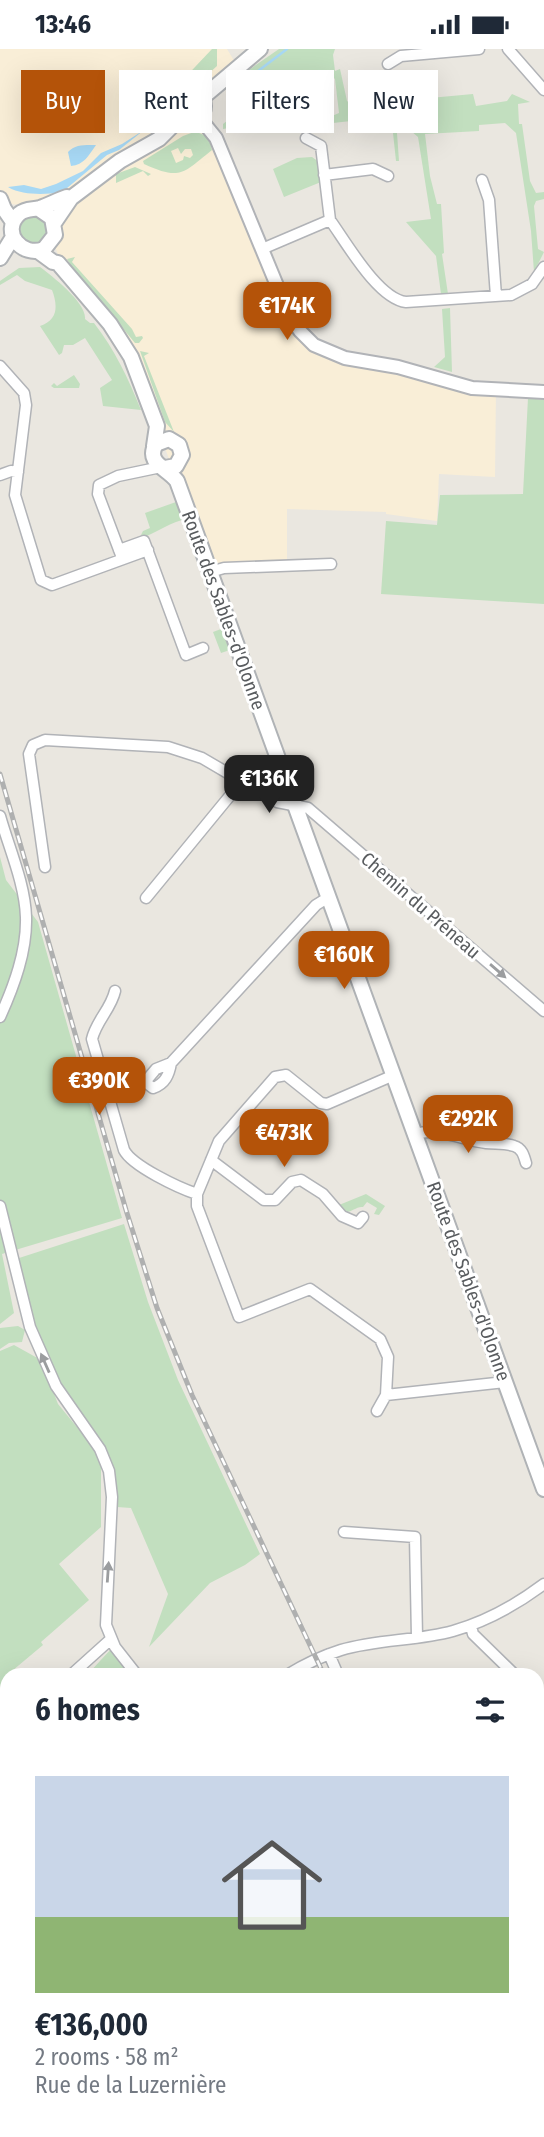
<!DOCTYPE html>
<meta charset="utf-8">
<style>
body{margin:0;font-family:"Fira Sans Condensed",sans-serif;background:#f6f6f7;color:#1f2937;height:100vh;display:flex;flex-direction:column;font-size:26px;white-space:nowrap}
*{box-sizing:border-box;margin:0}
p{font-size:23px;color:#747a83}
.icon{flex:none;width:38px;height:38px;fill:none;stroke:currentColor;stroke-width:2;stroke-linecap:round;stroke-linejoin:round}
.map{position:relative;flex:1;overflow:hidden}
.drawer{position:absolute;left:0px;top:1619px;width:544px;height:471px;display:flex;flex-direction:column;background:#fff;border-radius:21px 21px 0 0;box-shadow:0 7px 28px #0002}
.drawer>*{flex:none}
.guide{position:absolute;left:21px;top:21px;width:502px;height:63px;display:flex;gap:14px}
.price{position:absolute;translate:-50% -60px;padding:0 16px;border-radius:14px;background:#b45309;color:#fff;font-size:23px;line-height:46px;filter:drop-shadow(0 2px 4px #0008)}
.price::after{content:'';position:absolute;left:50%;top:42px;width:21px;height:16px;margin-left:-10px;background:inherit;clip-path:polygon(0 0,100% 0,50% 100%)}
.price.active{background:#222;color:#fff}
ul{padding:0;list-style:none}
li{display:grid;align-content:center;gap:14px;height:371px;padding:0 35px}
li span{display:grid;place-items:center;height:217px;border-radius:0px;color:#555}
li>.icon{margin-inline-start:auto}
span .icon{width:126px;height:126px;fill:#fffc;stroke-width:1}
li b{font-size:30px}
h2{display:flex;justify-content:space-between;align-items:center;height:84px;padding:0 35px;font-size:30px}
.pill{padding:0 24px;border-radius:0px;background:#fff;box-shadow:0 7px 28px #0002;font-size:24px;line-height:63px}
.pill.active{background:#b45309;color:#fff}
.status{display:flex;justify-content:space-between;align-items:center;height:49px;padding:0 35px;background:#fff;direction:ltr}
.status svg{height:19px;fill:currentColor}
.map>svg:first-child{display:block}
.commercial{fill:#f9eed7}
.green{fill:#c2dfbf;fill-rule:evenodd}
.water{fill:#a7d8f4}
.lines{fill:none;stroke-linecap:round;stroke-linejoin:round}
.stream{stroke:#a7d8f4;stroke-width:2.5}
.minor-casing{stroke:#b1b3b7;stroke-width:13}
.tertiary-casing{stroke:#b1b3b7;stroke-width:16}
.secondary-casing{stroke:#b0b3b6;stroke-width:18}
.minor{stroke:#fff;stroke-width:10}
.tertiary{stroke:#fff;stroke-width:12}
.secondary{stroke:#fff;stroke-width:14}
.rail-casing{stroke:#afb0b0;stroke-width:5}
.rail{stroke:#fff;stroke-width:2.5;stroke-dasharray:8;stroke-linecap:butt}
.oneway{fill:#9b9d9f}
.labels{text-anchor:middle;stroke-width:6;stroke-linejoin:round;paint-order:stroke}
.street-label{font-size:19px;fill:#595c5f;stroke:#fff}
</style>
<div class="status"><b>13:46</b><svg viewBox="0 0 49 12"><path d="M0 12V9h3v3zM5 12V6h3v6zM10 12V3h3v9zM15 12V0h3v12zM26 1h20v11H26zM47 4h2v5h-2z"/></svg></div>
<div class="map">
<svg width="544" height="2088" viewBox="0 0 544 2088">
<rect width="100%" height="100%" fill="#eae7e0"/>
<path class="commercial" d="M0 0H227L238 18 202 48 204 55 202 66 290 268 320 300 496 340 495 428 439 425 437 472 386 465V463L287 460V517L210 523 137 322 59 209 53 191 21 156 0 154Z"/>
<path class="green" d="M212 0H217V17L206 27 188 30 170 44 173 36 168 28 178 36Z
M279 0H335L333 6 335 22 340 20 347 52 368 69 411 65 415 59 412 26 416 25 419 50 473 45 476 57 507 52 512 45 530 53 518 55 519 75H522L530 132 536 144 544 143V150L536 152 534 157 538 200 544 203 534 223 531 182 516 84 505 74 479 76V82L425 85 430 127 437 155H441L444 204 442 205 448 245H441L436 207 406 173 431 170 418 88 411 82 397 84 399 112H396L393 84 386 79 367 81V76L360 71 333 74 332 67 339 64 335 30 329 24 312 29 296 42 234 78 223 80V75L231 69V40L243 25Z
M194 83C205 84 210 90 212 101 183 124 181 132 144 115L143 112 183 87ZM178 99 181 105 185 100H191L193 106 190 109 184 107 183 111 176 114 171 102Z
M312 108 319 113 321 133 284 148 273 120 297 109Z
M135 118 151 125 148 127 143 122 116 134V125Z
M34 163 47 170 50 183 42 195 28 197 18 188 17 174Z
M75 208 72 213 132 280 136 288 142 287 143 289 139 294H135L71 217 67 210Z
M40 218C52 227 87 254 85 270L90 274H94C115 301 128 329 141 361L103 357 100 339 112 331 85 289 73 296H64L62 304 59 306 40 277C58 271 58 257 52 241L25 232 17 226 0 236V232L19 219Z
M450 259 452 323 434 318 445 308 442 260Z
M140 302 149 304 144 307 174 383 165 373Z
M74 326 80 335 79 339H54L51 337 54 334 57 337Z
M528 349 544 351V555L381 545 386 472 437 476 440 446 523 445Z
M176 453 182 471C165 476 156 484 139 490L143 482 150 479 145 464Z
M221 580 230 601 221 604 213 583Z
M0 808 6 831 38 873 122 1169 2 1205 14 1264 0 1275Z
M366 1145 385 1157 379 1166 374 1165 377 1159 367 1153 363 1158C356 1157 352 1164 343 1163L339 1156Z
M124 1175 148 1253 178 1331 260 1505 245 1516 210 1534 149 1598 168 1545 131 1459 117 1458C120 1400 82 1379 58 1333 38 1294 27 1252 16 1210Z
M18 1277 25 1281 22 1293 9 1294 0 1300V1279Z
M14 1296 41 1311 58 1355 94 1399 101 1415V1478L59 1515 89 1551 41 1593 43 1596 6 1627 7 1628V1652V1643L0 1637V1302Z
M112 1599 135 1626H87Z
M544 1713V2079L537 2064V1722Z
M7 1748V2000L0 1991V1762Z
M166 2083H224L219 2088H173Z"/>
<path class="water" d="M144 81 119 101 107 106 61 144C44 145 23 147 8 138L24 136 41 140 56 135 83 122 101 104 122 95Z
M96 96C89 106 84 116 71 117L68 103C75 95 86 96 96 96Z"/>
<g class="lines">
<path class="stream" d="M245 32 287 0"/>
<g class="minor-casing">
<path id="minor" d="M508 0 544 41
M388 15 401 7 479 0
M306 89 321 97 330 171
M324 126 373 120 388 127
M482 131 489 151 496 247
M262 200 330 171C346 193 378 250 406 253L511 246 532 235 544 218
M0 317 24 344 26 356 15 446 41 531 52 536 148 501
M0 426 11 422 18 423
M119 501 144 492 186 606 203 599
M121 506 98 445 99 436 118 427 161 418
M210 523 224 519 331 515
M255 738H265L284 729
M0 767C9 799 25 835 26 868 27 902 14 937 0 968
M45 818 29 705 33 696 45 691 168 698 202 709 277 753 308 759 544 962
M146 849 242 732
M115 942C111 960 96 972 92 990L124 1101C132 1117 179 1139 197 1145
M171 1014 156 1020 145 1033 153 1039C165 1035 169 1026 171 1014L316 856 329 848
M394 1026 327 1055 321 1054 286 1026 275 1028 219 1092 197 1145V1157L239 1268 310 1240 380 1290 388 1308 386 1346 505 1333
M415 1085C440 1078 461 1091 486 1094 495 1095 506 1094 514 1097 522 1099 524 1107 526 1114
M211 1111 264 1151H275L292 1133 301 1131 323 1145 342 1167 358 1174 363 1168
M0 1157 30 1278 56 1337 100 1400 109 1422 112 1448 106 1576 115 1598 137 1626
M377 1362 386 1346
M344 1483 415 1488 417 1588
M471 1577 473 1585 515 1626
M329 1605 338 1626
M71 1626 111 1590
M287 1626C305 1615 322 1607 341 1601 378 1590 417 1592 453 1582 488 1572 516 1556 544 1535
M0 1680 7 1676
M0 1746 7 1733
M0 1898 7 1892
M0 1999 7 2008
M94 2088V2082"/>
</g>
<g class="tertiary-casing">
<path id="tertiary" d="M199 68 216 89 290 268 300 282 314 296 345 309 398 318 472 339 544 343"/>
</g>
<g class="secondary-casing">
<path id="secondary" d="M176 57a14 14 0 1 1 28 0a14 14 0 1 1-28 0Z
M202 49 260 0
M0 150 4 160 13 173
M39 160 52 169 55 186 44 200C22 209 0 183 19 165 26 159 32 161 40 159 49 156 58 151 67 148L71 149
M54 174 71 149 120 112 159 90 181 68
M38 202 53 213 58 214 110 275 131 308 157 377 154 397
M0 209 13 188
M165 419 176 417 182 406 179 396 169 390 156 395C145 414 167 419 177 432L544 1440"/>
</g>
<use href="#minor" class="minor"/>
<use href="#tertiary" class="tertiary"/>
<use href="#secondary" class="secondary"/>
<g class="rail-casing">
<path id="rail" d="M0 725 126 1161 157 1259 192 1346 324 1626
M537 2076 543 2088"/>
</g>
<use href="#rail" class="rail"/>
</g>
<defs><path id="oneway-solid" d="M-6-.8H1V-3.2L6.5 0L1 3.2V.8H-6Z" transform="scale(1.75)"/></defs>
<g class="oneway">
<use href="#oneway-solid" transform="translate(498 922) rotate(41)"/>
<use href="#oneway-solid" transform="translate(45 1314) rotate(-114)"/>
<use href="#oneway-solid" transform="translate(108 1523) rotate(-86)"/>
</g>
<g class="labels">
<g class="street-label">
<text transform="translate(224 561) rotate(70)" y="7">Route des Sables-d'Olonne</text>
<text transform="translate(421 856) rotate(41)" y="7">Chemin du Préneau</text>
<text transform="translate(469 1232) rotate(70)" y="7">Route des Sables-d'Olonne</text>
</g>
</g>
</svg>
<b class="price" style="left:287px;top:293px">€174K</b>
<b class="price active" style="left:269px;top:766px">€136K</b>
<b class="price" style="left:344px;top:942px">€160K</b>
<b class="price" style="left:99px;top:1068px">€390K</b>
<b class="price" style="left:468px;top:1106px">€292K</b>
<b class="price" style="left:284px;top:1120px">€473K</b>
<div class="guide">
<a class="pill active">Buy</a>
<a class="pill">Rent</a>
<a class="pill">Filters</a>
<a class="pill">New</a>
</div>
<section class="drawer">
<h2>6 homes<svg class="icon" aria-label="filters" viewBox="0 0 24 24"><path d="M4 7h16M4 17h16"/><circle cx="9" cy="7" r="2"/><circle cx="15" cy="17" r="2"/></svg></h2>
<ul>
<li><span style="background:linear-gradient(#c9d6e8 65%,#8fb573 0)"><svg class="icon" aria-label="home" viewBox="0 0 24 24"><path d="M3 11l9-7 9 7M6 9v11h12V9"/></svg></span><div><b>€136,000</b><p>2 rooms · 58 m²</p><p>Rue de la Luzernière</p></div></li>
</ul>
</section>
</div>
